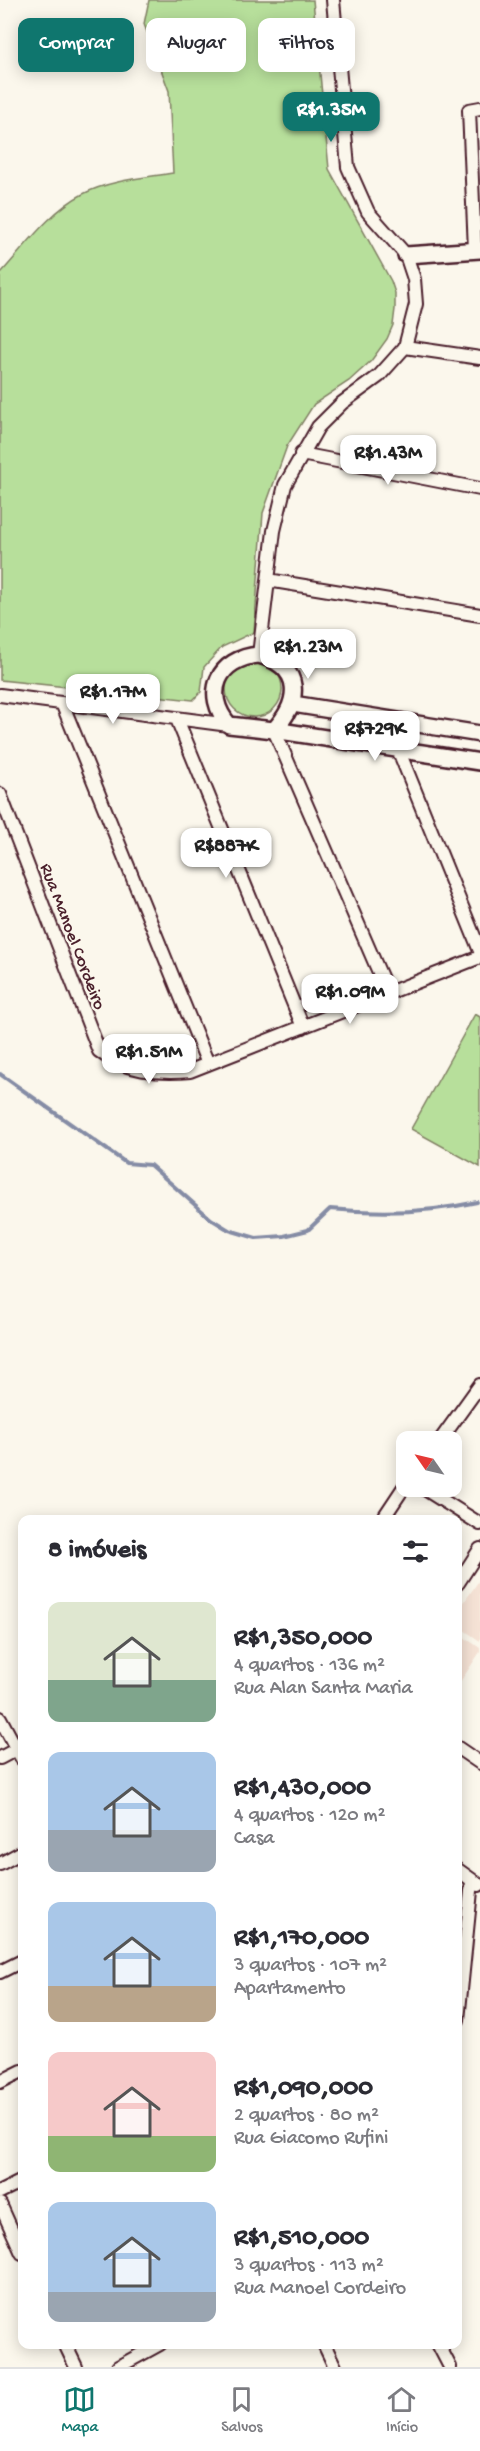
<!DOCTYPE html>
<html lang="pt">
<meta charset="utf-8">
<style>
body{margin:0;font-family:"Gochi Hand",sans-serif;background:#f2f2f3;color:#2b2b33;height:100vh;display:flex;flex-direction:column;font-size:22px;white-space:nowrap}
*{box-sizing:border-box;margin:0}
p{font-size:20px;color:#7c7c81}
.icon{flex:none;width:33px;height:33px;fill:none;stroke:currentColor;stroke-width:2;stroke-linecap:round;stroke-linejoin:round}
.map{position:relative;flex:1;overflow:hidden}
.sheet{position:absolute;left:18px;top:1515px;width:444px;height:834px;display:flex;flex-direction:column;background:#fff;border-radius:12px;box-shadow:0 3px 15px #0003}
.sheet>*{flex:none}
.hud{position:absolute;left:18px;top:18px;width:444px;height:54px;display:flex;gap:12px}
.needle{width:39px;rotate:304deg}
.fabs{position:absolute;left:396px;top:1431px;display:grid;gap:12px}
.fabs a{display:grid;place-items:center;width:66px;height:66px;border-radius:12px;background:#fff;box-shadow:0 3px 15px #0003;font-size:30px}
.price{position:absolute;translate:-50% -51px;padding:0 14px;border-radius:12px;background:#fff;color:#222;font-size:20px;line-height:39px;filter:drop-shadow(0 2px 3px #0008)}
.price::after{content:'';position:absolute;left:50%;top:36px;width:18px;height:14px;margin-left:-9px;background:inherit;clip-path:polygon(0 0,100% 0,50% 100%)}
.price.active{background:#0f766e;color:#fff}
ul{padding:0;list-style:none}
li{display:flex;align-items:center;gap:18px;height:150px;padding:0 30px}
li span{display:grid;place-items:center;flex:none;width:168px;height:120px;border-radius:12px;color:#555}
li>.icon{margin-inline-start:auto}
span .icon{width:72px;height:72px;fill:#fffc;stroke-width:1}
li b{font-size:26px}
h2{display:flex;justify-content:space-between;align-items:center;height:72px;padding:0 30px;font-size:26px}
.pill{padding:0 21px;border-radius:12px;background:#fff;box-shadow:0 3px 15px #0003;font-size:21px;line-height:54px}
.pill.active{background:#0f766e;color:#fff}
.tabs{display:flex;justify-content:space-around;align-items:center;height:84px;border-top:2px solid #e1e1e2;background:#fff;font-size:16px;color:#7c7c81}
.tabs a{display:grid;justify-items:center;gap:3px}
.tabs .active{color:#0f766e}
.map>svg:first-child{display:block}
.built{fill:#f5e2d5}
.green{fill:#b7df9b;stroke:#807f63;stroke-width:1.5}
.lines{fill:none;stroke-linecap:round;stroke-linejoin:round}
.stream{stroke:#858ca5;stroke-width:4}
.minor-casing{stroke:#4a1f2b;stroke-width:16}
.tertiary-casing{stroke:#4a1f2b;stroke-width:20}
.minor{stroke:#fbf7ec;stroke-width:12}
.tertiary{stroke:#fbf7ec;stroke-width:15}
.labels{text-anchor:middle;stroke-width:4.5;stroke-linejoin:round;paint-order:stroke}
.street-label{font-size:18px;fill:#4a1f2b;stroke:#fbf7ec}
</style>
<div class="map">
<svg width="480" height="2367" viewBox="0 0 480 2367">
<rect width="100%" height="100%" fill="#fbf7ec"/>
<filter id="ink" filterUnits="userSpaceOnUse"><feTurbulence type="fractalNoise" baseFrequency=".0167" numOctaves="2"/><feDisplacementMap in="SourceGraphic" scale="12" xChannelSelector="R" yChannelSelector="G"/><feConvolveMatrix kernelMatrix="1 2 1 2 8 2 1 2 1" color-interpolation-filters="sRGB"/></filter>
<g filter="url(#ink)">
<path class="built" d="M480 1579V1641L458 1626V1611Z
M458 1633 480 1648V1652L458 1685Z"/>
<path class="green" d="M149 0H313L329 169 391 281 395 293V309L393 325 387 339 371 361 349 381 314 404 287 446 263 513 254 632 222 647 204 667 201 692 193 700 0 680V274C24 248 50 211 83 194 111 180 143 178 173 173L169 91 144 24Z
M226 689a28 28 0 1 1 56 0a28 28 0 1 1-56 0Z
M475 1014 480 1017V1167L411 1129Z"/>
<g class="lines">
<path class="stream" d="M0 1074 126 1163 150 1165 211 1219 229 1230 256 1238 284 1236 308 1230 330 1209C380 1214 428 1213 477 1202"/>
<g class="minor-casing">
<path id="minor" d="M475 250 469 110 480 108
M405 347 480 358
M301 454 480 489
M268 580 480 615
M259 655 274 531 285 485 318 427 342 403 379 376 405 347 416 304 414 279 406 255 368 212 348 167 333 0
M0 695 229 725
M62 703 208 1064
M177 719 303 1027
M274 730 388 993
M398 749 480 951
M0 794 99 1051C123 1071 160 1074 190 1071L480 957
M439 1442 480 1385
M420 1486 480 1524
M382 1520 406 1484
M458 1583 480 1549
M0 1718 22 1759
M458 1748 480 1763
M0 1758 17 1749
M0 1864 22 1852
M458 1870 479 1885
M0 1972 22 1961
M458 2020 472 1881
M0 2082 22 2071
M0 2192 22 2181
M0 2204 22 2253
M65 2344 76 2367
M324 2344 335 2367
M438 2344 450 2367
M118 2367 160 2344"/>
</g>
<g class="tertiary-casing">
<path id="tertiary" d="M406 255 480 250
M259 655C303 667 301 701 274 730L229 725C202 694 218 658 259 655Z
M293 704 480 734
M274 730 480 762"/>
</g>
<use href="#minor" class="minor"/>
<use href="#tertiary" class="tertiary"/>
</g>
</g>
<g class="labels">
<g class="street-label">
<text transform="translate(74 936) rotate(69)" y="6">Rua Manoel Cordeiro</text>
</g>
</g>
</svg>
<div class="fabs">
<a><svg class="needle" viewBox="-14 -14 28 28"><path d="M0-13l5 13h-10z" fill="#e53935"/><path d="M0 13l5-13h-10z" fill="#7c7c81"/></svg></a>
</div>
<b class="price active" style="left:331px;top:143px">R$1.35M</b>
<b class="price" style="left:388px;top:486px">R$1.43M</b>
<b class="price" style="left:308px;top:680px">R$1.23M</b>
<b class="price" style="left:113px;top:725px">R$1.17M</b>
<b class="price" style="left:375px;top:762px">R$729K</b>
<b class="price" style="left:226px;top:879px">R$887K</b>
<b class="price" style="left:350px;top:1025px">R$1.09M</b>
<b class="price" style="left:149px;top:1085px">R$1.51M</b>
<div class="hud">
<a class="pill active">Comprar</a>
<a class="pill">Alugar</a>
<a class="pill">Filtros</a>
</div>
<section class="sheet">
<h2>8 imóveis<svg class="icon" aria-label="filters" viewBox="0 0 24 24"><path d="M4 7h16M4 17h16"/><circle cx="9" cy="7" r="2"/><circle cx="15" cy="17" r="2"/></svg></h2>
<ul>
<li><span style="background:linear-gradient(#dfe7d0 65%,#7fa58c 0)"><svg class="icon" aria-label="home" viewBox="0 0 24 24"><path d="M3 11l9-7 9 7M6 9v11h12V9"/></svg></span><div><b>R$1,350,000</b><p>4 quartos · 136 m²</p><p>Rua Alan Santa Maria</p></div></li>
<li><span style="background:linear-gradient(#a9c7e8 65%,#9aa5b1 0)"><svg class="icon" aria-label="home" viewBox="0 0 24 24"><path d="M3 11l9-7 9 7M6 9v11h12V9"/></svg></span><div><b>R$1,430,000</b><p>4 quartos · 120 m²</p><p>Casa</p></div></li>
<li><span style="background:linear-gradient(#a9c7e8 70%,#b9a48a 0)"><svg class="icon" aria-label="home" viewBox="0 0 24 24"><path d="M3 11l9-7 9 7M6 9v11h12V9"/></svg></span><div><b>R$1,170,000</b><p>3 quartos · 107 m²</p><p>Apartamento</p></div></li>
<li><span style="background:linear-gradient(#f6c9c9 70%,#8fb573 0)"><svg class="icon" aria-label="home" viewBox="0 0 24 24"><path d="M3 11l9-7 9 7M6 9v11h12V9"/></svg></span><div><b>R$1,090,000</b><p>2 quartos · 80 m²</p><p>Rua Giacomo Rufini</p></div></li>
<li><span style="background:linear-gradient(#a9c7e8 75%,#9aa5b1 0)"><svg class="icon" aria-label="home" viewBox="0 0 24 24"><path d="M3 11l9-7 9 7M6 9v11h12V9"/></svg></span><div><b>R$1,510,000</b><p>3 quartos · 113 m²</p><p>Rua Manoel Cordeiro</p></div></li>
</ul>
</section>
</div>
<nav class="tabs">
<a class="active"><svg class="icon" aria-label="map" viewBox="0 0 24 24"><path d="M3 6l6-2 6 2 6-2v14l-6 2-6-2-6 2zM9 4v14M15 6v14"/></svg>Mapa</a>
<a><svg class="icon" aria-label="saved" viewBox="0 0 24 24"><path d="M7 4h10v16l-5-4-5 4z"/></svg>Salvos</a>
<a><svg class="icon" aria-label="home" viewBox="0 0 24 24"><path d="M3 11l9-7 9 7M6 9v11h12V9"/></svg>Início</a>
</nav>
